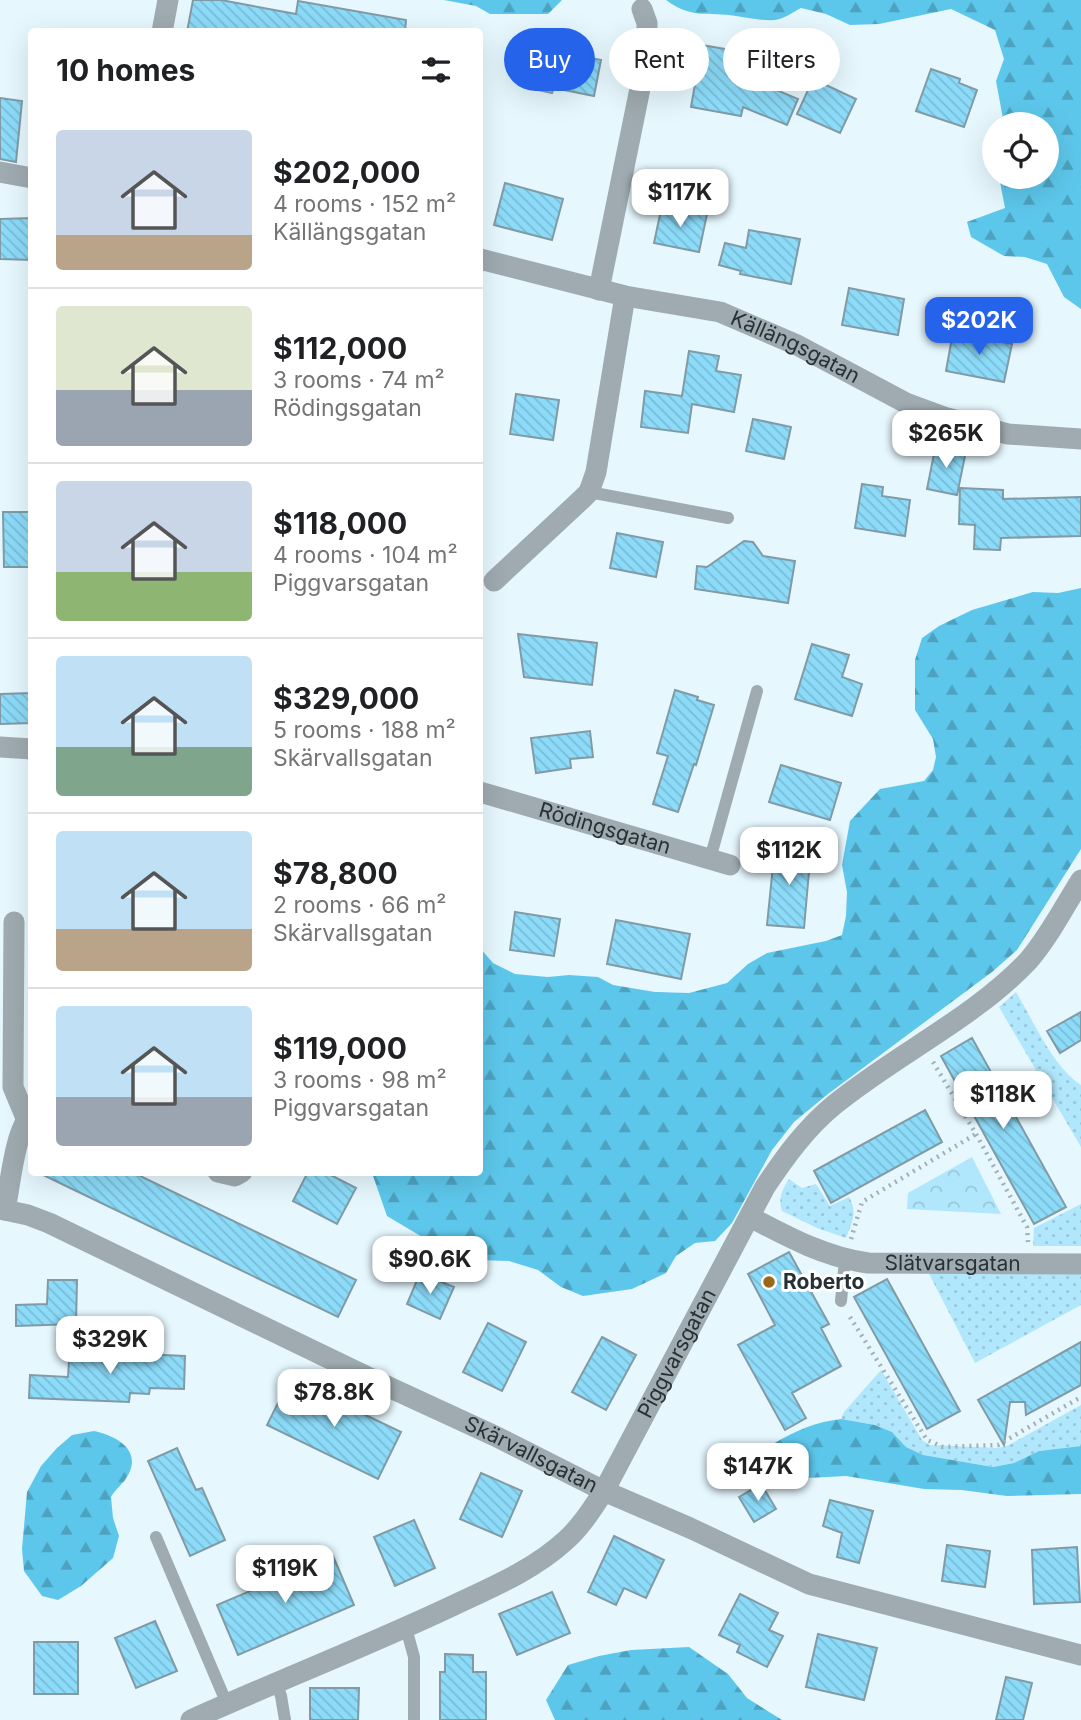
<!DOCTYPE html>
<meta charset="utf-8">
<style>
body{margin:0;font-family:Inter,sans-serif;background:#f6f6f6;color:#202124;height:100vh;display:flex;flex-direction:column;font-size:26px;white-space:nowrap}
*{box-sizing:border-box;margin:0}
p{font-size:23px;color:#757577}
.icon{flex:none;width:38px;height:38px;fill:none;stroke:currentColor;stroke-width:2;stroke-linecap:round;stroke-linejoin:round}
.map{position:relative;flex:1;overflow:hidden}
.details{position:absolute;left:28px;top:28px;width:455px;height:1148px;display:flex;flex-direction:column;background:#fff;border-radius:7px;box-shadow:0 7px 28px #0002}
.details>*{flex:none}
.banner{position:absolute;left:504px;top:28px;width:471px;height:63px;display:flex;gap:14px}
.controls{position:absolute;left:982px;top:112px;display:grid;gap:14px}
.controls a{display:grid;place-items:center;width:77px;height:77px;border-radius:50%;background:#fff;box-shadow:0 7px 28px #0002;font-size:35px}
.price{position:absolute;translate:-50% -60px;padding:0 16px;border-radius:14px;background:#fff;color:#222;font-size:23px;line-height:46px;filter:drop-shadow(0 2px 4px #0008)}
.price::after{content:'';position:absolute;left:50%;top:42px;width:21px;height:16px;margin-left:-10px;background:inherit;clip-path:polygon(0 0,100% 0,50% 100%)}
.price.current{background:#2563eb;color:#fff}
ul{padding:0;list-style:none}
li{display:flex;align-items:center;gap:21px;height:175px;padding:0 28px}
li+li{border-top:2px solid #e0e0e0}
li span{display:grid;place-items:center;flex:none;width:196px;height:140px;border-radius:7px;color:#555}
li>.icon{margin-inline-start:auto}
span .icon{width:84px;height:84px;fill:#fffc;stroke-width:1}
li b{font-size:30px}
h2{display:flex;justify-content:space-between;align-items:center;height:84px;padding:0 28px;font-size:30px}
.pill{padding:0 24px;border-radius:32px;background:#fff;box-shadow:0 7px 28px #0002;font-size:24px;line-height:63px}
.pill.current{background:#2563eb;color:#fff}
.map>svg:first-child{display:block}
.grass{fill:url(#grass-dots)}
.forest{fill:url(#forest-firs)}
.park{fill:url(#park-crowns)}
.building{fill:url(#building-back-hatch);stroke:#809ba6;stroke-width:2}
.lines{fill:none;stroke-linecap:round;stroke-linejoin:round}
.path{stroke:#a3b1b7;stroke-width:4.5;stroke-dasharray:2 5;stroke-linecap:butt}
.lane{stroke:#9fabb0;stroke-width:12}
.street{stroke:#9fabb0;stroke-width:21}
.poi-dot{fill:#99681b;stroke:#fff;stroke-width:2.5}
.labels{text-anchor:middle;stroke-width:6;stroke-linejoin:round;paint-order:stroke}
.street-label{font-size:21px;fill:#263135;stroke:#fff}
.poi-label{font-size:21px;font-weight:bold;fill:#263135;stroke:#fff;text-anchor:start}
</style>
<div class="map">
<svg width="1081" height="1720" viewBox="0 0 1081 1720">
<defs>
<pattern id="grass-dots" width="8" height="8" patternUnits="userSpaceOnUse" patternTransform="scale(1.75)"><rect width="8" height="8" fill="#b1e7fc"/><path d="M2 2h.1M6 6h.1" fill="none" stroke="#98c7d9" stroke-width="1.8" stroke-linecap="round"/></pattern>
<pattern id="forest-firs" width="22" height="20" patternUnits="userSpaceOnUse" patternTransform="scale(1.75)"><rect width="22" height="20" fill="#5dc7eb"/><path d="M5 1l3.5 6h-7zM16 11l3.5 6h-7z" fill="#4da2bf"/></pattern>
<pattern id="park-crowns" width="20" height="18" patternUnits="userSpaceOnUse" patternTransform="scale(1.75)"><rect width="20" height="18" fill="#b1e7fc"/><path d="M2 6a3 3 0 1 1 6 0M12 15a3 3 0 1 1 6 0" fill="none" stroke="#98c7d9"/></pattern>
<pattern id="building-back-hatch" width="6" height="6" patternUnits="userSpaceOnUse" patternTransform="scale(1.75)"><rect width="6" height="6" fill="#8cdbf9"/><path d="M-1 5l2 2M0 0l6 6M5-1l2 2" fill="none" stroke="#79bcd6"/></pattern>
</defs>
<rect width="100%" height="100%" fill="#e6f7fe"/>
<path class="grass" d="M1016 992C1033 1020 1053 1067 1081 1085V1147L999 1007Z
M789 1179 802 1188 816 1184 830 1206 849 1197C858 1212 852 1223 846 1238L817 1228 782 1211C778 1198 782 1190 789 1179Z
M1081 1204V1246H1033L1034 1228Z
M925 1266 1081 1269V1305L975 1363Z
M881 1370 922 1440 930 1445 998 1448 1009 1445 1081 1405V1446L1039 1451 1014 1463 993 1467 923 1455 906 1447 892 1432 875 1425 841 1419 844 1412Z"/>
<path class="forest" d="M444 0H562L548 14H490L476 6Z
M666 0H1081V309L1064 297 1047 264 1025 257 1004 256 971 237 967 222 1005 208 999 177H1046V124H1004L996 81 1004 59 995 30 951 9 879 24 850 25 826 14 801 8C793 12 784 19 775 20 761 21 750 18 736 16 708 11 693 20 666 0Z
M1081 588V849L1017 950 992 972 828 1094 794 1122 772 1150 732 1223 715 1241 695 1243 676 1256 666 1273 632 1289 583 1296 561 1287 538 1270 509 1261 475 1260 444 1250 387 1216 372 1173 480 1172V948L493 963 515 974 548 977 569 975 598 977 613 985 655 992 689 993 727 983 748 964 767 953 826 941 842 935 846 916 847 892 842 865 850 821 880 789 924 781 933 770 936 757 933 739 915 710V660L922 638 939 626 972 610 1033 592 1058 593Z
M841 1419 875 1425 892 1432 906 1447 923 1455 993 1467 1014 1463 1039 1451 1081 1446V1494L1007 1496 962 1490 924 1489 846 1476 807 1478 783 1467 775 1457 773 1444C795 1431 815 1422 841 1419Z
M94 1431C118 1436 145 1452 125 1480 120 1486 115 1490 111 1497L113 1518 119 1536 113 1558 81 1586 58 1600 42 1596 24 1571 22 1549 27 1492 41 1466 57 1448 72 1435Z
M689 1647 728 1674 747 1698 782 1720H555L546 1700 568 1665 599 1656 631 1650Z"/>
<path class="park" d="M972 1157 1001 1214 907 1209 908 1193Z"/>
<path class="building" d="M193 0H221L296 14 298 1 406 20 405 32H187Z
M702 45 737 51 734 66 750 69 748 78 798 99 787 125 743 107 741 116 691 107Z
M533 46 601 60 594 96 554 88 552 93 525 87Z
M931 69 960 79 959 83 977 90 964 127 916 111Z
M813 79 856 99 840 133 797 114Z
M0 98 22 101 16 162 0 159Z
M505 183 563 199 552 240 494 225Z
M662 205 707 214 699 252 654 243Z
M32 218V260L0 259V219Z
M749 230 800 239 791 284 740 274 741 271 719 265 725 243 746 248Z
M849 288 904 299 898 335 842 325Z
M953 332 1012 344 1004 382 946 371Z
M689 351 719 356 716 371 741 375 734 412 692 404 688 433 641 427 645 391 682 396Z
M516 394 559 400 553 440 510 434Z
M753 419 791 427 784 459 746 451Z
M936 444 966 451 957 495 927 489Z
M862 484 883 487 882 496 910 500 905 536 855 528Z
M960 488 1003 490V499L1081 497V536L1001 538 1000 550 974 549 975 525 959 524Z
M3 512H32V567H4Z
M617 533 663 542 656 577 610 568Z
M744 541 753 542 763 556 795 561 788 603 695 589 697 566 707 567Z
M518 634 597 643 592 685 524 677Z
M812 644 849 655 842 677 862 684 852 716 795 699Z
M675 690 698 697 697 700 714 705 696 765 694 764 678 812 653 804 668 756 657 753Z
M32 693V723L0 724V694Z
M590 731 593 757 570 759 571 768 536 773 531 738Z
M781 765 841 783 830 820 769 802Z
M775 846 811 849 804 928 767 925Z
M515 912 560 919 554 956 510 950Z
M616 920 690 934 681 979 607 964Z
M1081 1012V1040L1060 1053 1047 1031Z
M972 1038 1066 1207 1034 1224 941 1056Z
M925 1110 942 1142 831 1203 814 1171Z
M37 1172H132L356 1280 338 1317Z
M308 1172H325L356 1188 337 1224 293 1201Z
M789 1252 829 1324 821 1328 841 1366 792 1393 806 1418 785 1430 738 1345 775 1325 748 1274Z
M420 1273 454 1287 440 1319 407 1304Z
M887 1279 960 1411 927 1429 854 1297Z
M48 1280H77L76 1324 16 1326V1305L47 1304Z
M488 1323 526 1342 502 1391 463 1372Z
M602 1337 636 1355 606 1410 572 1392Z
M1081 1342V1385L1026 1415 1025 1402H1010L1004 1445 978 1400Z
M70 1343 95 1344V1352L185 1356 184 1389 150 1388 149 1394 130 1393 129 1402 29 1398 30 1375 68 1377Z
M290 1379 401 1432 378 1479 267 1425Z
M177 1448 196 1490 202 1488 225 1540 190 1556 148 1461Z
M481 1473 522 1491 502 1537 460 1519Z
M761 1484 776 1509 754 1522 739 1497Z
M830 1500 873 1511 859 1563 837 1557 842 1533 823 1526Z
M414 1520 435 1568 395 1586 374 1537Z
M614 1536 664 1560 646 1598 624 1588 616 1605 588 1592Z
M947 1545 990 1551 985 1587 942 1581Z
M1077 1547 1080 1602 1034 1604 1032 1550Z
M333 1556 354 1605 238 1655 217 1605Z
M552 1592 570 1633 517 1655 499 1614Z
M740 1594 778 1613 769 1630 783 1636 767 1667 737 1652 740 1645 719 1635Z
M155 1621 177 1671 136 1688 115 1638Z
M818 1634 877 1648 864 1700 806 1687Z
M34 1642H78V1694H34Z
M445 1654 473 1655V1672H486V1720H440V1672H445Z
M1006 1677 1032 1683 1023 1720H996Z
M310 1688H359L358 1720H310Z"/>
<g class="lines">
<path class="path" d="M933 1062 976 1134 1027 1227 1028 1242
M851 1239 862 1202 976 1134
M850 1317 927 1440 943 1447 998 1445 1081 1397"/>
<path class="lane" d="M589 492 728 518
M710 859 757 691
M841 1301 845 1260
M156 1537 227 1704
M406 1628 414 1657V1720
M276 1683 281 1696 285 1720"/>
<g class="street">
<path d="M162 32 168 0"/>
<path d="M0 172 32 178"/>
<path id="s1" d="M480 259 625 296 720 312 797 345 906 403 947 418 1008 434 1081 439"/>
<path d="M599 290 647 54V23L642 9"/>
<path d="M494 581 582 499 589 492 596 472 625 296"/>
<path d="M0 747 32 749"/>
<path id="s2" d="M480 792 730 865"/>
<path d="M14 922 13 1087 26 1118"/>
<path d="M218 1172 235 1176 242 1172"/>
<path id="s3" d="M0 1209 28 1215 49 1223 380 1383 495 1436 604 1491 690 1528 809 1584 1081 1655"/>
<path d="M5 1210C10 1187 15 1127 32 1114"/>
<path id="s4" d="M750 1217C788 1237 825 1257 868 1263L1081 1264"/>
<path id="s5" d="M191 1720C277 1681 365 1647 450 1607 490 1588 532 1571 565 1541 581 1527 592 1509 604 1491L765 1187C785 1157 806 1128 834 1105 895 1055 974 1018 1028 961 1049 937 1064 907 1081 880"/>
</g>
</g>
<circle class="poi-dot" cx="769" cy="1282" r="7"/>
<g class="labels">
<g class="street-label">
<text dy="7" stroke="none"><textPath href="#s1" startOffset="329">Källängsgatan</textPath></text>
<text dy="7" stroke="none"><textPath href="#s2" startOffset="130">Rödingsgatan</textPath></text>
<text dy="7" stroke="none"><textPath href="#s4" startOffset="212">Slätvarsgatan</textPath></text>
<text dy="7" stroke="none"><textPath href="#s5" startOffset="635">Piggvarsgatan</textPath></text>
<text dy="7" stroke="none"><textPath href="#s3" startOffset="586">Skärvallsgatan</textPath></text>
</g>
<g class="poi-label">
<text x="783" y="1289">Roberto</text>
</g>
</g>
</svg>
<div class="controls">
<a><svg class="icon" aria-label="locate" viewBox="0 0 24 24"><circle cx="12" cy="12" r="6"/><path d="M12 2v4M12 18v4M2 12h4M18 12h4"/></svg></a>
</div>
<b class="price" style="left:680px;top:229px">$117K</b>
<b class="price current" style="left:979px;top:357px">$202K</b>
<b class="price" style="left:946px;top:470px">$265K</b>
<b class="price" style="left:789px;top:887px">$112K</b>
<b class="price" style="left:1003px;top:1131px">$118K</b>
<b class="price" style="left:430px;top:1296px">$90.6K</b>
<b class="price" style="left:110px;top:1376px">$329K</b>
<b class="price" style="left:334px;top:1429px">$78.8K</b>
<b class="price" style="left:758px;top:1503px">$147K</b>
<b class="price" style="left:285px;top:1605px">$119K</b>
<div class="banner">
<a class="pill current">Buy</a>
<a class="pill">Rent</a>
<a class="pill">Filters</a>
</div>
<section class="details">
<h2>10 homes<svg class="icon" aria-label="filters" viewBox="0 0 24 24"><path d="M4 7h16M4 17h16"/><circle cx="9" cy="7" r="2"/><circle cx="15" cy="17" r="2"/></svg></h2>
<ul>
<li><span style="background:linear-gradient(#c9d6e8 75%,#b9a48a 0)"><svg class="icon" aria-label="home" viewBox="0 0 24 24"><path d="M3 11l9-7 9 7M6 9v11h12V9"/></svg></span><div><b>$202,000</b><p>4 rooms · 152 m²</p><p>Källängsgatan</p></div></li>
<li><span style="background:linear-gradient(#dfe7d0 60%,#9aa5b1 0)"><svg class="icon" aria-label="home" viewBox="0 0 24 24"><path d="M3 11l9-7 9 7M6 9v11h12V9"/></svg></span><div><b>$112,000</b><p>3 rooms · 74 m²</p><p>Rödingsgatan</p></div></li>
<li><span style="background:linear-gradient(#c9d6e8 65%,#8fb573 0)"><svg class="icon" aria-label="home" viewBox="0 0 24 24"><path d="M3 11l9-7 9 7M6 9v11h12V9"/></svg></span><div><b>$118,000</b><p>4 rooms · 104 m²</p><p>Piggvarsgatan</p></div></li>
<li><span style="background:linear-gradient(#bfe0f5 65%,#7fa58c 0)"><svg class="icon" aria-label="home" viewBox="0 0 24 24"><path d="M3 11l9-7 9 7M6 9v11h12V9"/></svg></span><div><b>$329,000</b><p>5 rooms · 188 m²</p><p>Skärvallsgatan</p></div></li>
<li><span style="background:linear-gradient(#bfe0f5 70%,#b9a48a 0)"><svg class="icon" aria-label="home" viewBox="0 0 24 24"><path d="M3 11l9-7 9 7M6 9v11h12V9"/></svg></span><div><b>$78,800</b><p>2 rooms · 66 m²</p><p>Skärvallsgatan</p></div></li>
<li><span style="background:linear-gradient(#bfe0f5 65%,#9aa5b1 0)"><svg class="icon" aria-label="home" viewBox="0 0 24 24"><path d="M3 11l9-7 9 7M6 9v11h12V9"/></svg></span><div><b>$119,000</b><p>3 rooms · 98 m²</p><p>Piggvarsgatan</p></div></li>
</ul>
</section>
</div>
